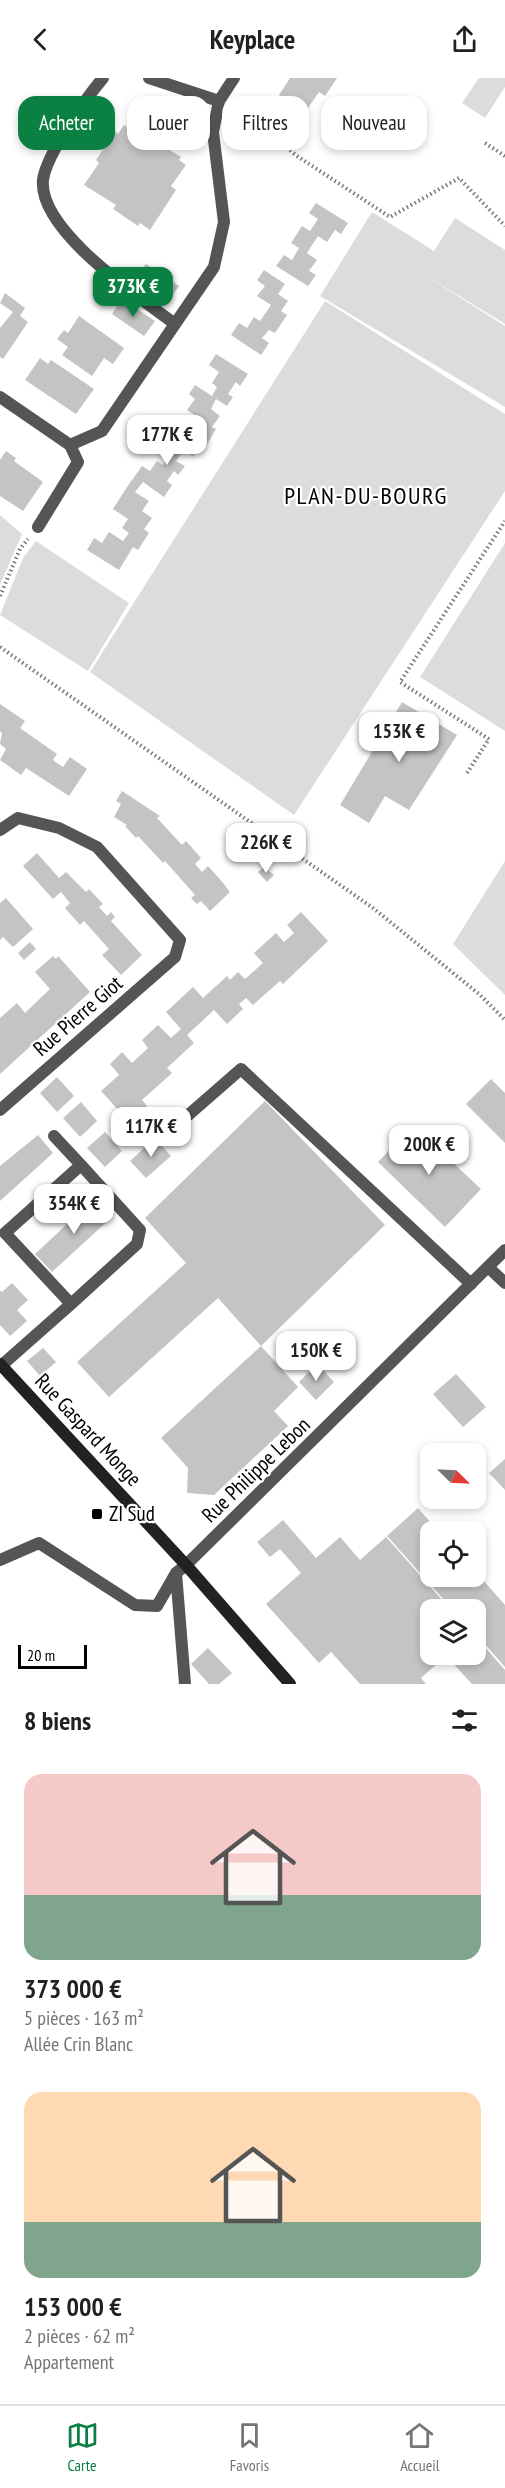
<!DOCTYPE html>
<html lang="fr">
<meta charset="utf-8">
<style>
body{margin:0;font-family:"PT Sans Narrow",sans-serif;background:#f6f6f6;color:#202124;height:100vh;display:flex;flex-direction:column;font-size:22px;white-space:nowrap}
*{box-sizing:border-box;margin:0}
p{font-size:20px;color:#757577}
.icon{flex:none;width:33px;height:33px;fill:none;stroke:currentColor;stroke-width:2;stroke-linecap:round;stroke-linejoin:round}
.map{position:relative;height:1606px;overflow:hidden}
.sheet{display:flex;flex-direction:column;background:#fff;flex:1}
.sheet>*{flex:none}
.guide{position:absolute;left:18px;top:18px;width:470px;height:54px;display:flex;gap:12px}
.needle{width:39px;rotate:114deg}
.buttons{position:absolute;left:420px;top:1365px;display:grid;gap:12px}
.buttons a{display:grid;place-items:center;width:66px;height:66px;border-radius:12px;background:#fff;box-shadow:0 3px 9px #0003;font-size:30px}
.scale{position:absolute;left:18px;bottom:15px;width:69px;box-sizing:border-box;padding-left:6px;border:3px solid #000;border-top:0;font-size:16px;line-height:21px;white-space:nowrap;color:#000;-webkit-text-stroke:4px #fff;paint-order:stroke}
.price{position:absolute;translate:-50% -51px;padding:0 14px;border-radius:12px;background:#fff;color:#222;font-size:20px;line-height:39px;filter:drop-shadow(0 2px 3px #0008)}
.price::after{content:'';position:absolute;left:50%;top:36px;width:18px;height:14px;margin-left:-9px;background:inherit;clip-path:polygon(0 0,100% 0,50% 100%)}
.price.on{background:#0b8043;color:#fff}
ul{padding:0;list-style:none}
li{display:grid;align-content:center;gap:12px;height:318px;padding:0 24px}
li span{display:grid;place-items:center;height:186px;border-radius:18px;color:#555}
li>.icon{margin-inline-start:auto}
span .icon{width:108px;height:108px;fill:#fffc;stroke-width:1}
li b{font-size:26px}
h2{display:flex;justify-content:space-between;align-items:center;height:72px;padding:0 24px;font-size:26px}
.pill{padding:0 21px;border-radius:18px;background:#fff;box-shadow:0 3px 9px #0003;font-size:21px;line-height:54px}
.pill.on{background:#0b8043;color:#fff}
header{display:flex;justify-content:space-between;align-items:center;height:78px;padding:0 24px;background:#fff;font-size:27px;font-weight:600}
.tab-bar{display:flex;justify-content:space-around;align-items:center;height:84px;border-top:2px solid #e0e0e0;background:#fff;font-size:16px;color:#757577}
.tab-bar a{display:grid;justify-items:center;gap:3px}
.tab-bar .on{color:#0b8043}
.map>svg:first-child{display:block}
.green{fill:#dcdcdc}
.building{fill:#c4c4c4}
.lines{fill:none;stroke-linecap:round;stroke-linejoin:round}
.path{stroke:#777;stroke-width:4;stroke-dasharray:1.5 3;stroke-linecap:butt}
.lane{stroke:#555;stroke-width:12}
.street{stroke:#555;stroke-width:12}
.secondary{stroke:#222;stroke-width:12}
.poi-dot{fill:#000;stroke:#fff;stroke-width:2}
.labels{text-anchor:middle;stroke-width:4.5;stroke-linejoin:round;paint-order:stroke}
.street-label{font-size:21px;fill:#000;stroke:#fff}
.poi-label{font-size:21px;fill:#000;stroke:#fff;text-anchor:start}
.quarter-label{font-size:24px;letter-spacing:1.5px;fill:#000;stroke:#fff}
</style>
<header><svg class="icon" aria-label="back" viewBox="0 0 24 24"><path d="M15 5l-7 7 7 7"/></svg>Keyplace<svg class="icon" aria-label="share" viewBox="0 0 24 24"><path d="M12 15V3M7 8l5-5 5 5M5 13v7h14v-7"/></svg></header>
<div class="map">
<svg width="505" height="1606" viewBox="0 0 505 1606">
<rect width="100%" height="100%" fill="#fff"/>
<path class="green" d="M479 0H505V9L485 40 462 25Z
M372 134 434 173 455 140 505 172V246L420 194 505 248V329L320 218Z
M325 223 505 336V413L294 737 90 594Z
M0 437 22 456 0 507Z
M36 463 129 525 88 593 0 537 23 480Z
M505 465V653L420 599Z
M505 783V917L453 866Z"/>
<path class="building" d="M290 0H337L325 18 319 14 298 45 277 31 284 21 279 17Z
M124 47 147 63 149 59 181 79 179 82 186 87 171 108 176 112 150 152 140 145 138 148 113 131 116 127 84 107 99 85 96 82 115 53 118 56Z
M316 125 348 145 341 156 335 152 327 164 318 158 307 175 317 182 309 193 316 197 308 208 276 188 284 177 292 182 299 170 291 165 302 148 310 153 318 141 309 135Z
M146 186 179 208 167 225 135 202Z
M264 192 285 206 278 216 288 223 281 233 287 237 275 255 269 252 262 260 269 265 261 277 231 257 239 245 247 250 254 239 260 243 271 227 257 218 265 208 257 202Z
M5 215 25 230 20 238 28 244 3 281 0 279V250L13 234 0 225Z
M122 221 155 243 144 258 112 236Z
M79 238 124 270 113 286 104 280 92 298 62 277 68 269 57 261 64 252 68 255Z
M216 276 248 296 240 308 236 304 228 316 233 319 227 328 216 321 211 331 220 338 212 349 216 351 206 368 200 365 193 378 184 372 176 383 185 388 178 397 174 393 167 403 172 407 164 419 143 404 135 414 149 423 142 433 152 440 144 451 149 455 138 472 133 469 119 492 87 472 94 460 102 465 109 454 123 463 129 455 122 450 128 441 113 431 127 409 142 388 150 393 157 383 163 387 169 378 154 369 161 358 168 362 175 351 191 361 203 343 187 332 195 321 189 316 195 307 212 318 217 309 212 305 219 294 209 287Z
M40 280 48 286 51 282 94 311 76 336 25 302Z
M6 373 16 380 14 383 43 404 23 433 0 418V382Z
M402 624 457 657 409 732 385 718 369 745 340 727Z
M0 626 25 643 20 650 57 676 53 682 63 689 70 679 87 691 69 718 26 690 21 697 0 682 6 671 0 666 2 655 0 653Z
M122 713 160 738 157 740 182 767 186 763 201 780 195 786 202 794 208 788 224 806 230 814 210 833 201 823 197 826 191 820 195 817 165 783 163 785 138 758 136 760 125 748 127 747 114 739 121 726 116 723Z
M37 775 59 800 66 794 86 814 89 811 103 826 99 829 107 838 111 834 115 839 111 843 142 877 121 897 102 877 109 871 84 843 80 847 65 830 70 825 61 814 53 821 23 788Z
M264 789 274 797 267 804 258 794Z
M6 820 33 851 13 869 3 859 0 862V825Z
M301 834 328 863 283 906 280 903 253 927 246 920 239 926 243 931 227 946 214 932 187 957 194 965 167 990 172 995 142 1022 147 1028 129 1044 101 1013 119 997 110 986 122 974 132 985 148 970 142 962 158 947 171 960 181 951 166 934 193 909 203 920 227 898 230 902 238 894 245 901 263 885 254 875 276 855 284 864 294 855 287 847Z
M30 864 36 871 24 882 18 875Z
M53 878 56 881 58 878 90 914 0 996V940L17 925 25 935 50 911 35 894Z
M57 999 74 1018 57 1034 40 1015Z
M491 1001 505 1015V1065L466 1026Z
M265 1023 385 1147 261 1268 218 1220 109 1319 77 1284 186 1185 145 1140Z
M81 1024 97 1043 80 1059 63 1040Z
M413 1047 481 1111 445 1149 378 1084Z
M105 1054 122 1073 105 1089 87 1070Z
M38 1057 53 1075 0 1123V1088Z
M155 1060 171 1078 146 1100 130 1083Z
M95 1120 112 1139 52 1194 35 1176Z
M12 1205 28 1222 17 1232 27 1243 10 1258 0 1247V1213L2 1214Z
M261 1268 298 1309 274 1333 288 1348 214 1417 187 1415 188 1390 161 1360Z
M43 1270 56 1284 40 1298 27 1283Z
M317 1286 334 1304 316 1322 299 1304Z
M456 1296 486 1329 463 1349 433 1316Z
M505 1381V1412L489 1395Z
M418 1430 439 1454H430V1498H476V1494L505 1527V1589L476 1556V1532H453L387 1458Z
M283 1442 316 1480 340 1459 360 1482 386 1459 451 1532H430V1576H476V1559L505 1592V1606H472L446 1578 421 1600 426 1606H360L331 1574 319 1585 266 1526 301 1495 280 1471 270 1479 257 1464Z
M208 1570 232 1595 219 1606H209L191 1586Z"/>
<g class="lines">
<path class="path" d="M234 27 297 78 390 139 459 100 505 148
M485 65 505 78
M0 518 20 471 28 461
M0 569 373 830 479 916 505 942
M467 695 489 661 400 604 505 443"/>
<path class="lane" d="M178 1046 241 991 471 1206
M488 1189 505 1205
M0 1482 39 1465 135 1527 157 1528 176 1495 186 1487
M176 1495 185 1606"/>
<path class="street" d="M103 0C86 20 46 77 43 102 38 152 139 219 175 246
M149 0 219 23
M0 319 70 367 78 384 38 449
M70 367 102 353 214 189 224 144 213 54 219 23 234 0
M0 752 18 740 59 750 97 769 180 862 175 879 0 1032
M54 1058 81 1087
M2 1287 71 1226 5 1155 81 1087 140 1152 137 1166 71 1226
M186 1487 505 1172"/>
<path class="secondary" d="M0 1286 186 1487 290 1606"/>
</g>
<rect class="poi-dot" x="91" y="1430" width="12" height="12" rx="3"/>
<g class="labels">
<g class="street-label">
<text transform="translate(78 938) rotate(-41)" y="7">Rue Pierre Giot</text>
<text transform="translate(88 1352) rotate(47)" y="7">Rue Gaspard Monge</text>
<text transform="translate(256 1392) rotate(-44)" y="7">Rue Philippe Lebon</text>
</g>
<g class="poi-label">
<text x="109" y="1443">ZI Sud</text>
</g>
<g class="quarter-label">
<text x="366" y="426">PLAN-DU-BOURG</text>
</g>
</g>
</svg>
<div class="buttons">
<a><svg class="needle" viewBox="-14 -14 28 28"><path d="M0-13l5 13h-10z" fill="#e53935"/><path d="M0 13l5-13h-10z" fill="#757577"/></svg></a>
<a><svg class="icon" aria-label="locate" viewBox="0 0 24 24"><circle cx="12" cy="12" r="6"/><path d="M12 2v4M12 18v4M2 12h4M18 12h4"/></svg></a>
<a><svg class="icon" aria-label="layers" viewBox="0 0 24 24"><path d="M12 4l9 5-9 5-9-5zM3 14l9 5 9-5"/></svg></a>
</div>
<div class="scale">20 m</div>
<b class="price on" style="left:133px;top:240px">373K €</b>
<b class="price" style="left:167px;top:388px">177K €</b>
<b class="price" style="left:399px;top:685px">153K €</b>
<b class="price" style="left:266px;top:796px">226K €</b>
<b class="price" style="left:151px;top:1080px">117K €</b>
<b class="price" style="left:429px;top:1098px">200K €</b>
<b class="price" style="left:74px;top:1157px">354K €</b>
<b class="price" style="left:316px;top:1304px">150K €</b>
<div class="guide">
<a class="pill on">Acheter</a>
<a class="pill">Louer</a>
<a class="pill">Filtres</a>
<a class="pill">Nouveau</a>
</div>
</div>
<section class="sheet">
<h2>8 biens<svg class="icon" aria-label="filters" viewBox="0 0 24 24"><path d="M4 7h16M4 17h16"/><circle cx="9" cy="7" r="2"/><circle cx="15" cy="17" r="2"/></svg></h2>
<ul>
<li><span style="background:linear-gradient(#f6c9c9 65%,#7fa58c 0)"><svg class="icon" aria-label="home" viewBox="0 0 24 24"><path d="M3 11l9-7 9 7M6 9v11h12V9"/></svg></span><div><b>373 000 €</b><p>5 pièces · 163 m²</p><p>Allée Crin Blanc</p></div></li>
<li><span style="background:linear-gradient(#ffd9b3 70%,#7fa58c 0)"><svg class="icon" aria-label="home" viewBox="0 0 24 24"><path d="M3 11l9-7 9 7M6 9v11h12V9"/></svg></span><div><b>153 000 €</b><p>2 pièces · 62 m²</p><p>Appartement</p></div></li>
</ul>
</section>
<nav class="tab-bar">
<a class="on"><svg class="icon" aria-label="map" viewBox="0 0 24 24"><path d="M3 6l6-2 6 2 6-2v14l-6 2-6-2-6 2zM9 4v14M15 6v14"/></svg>Carte</a>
<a><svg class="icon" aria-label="saved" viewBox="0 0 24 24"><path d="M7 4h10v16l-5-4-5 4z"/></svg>Favoris</a>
<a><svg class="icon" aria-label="home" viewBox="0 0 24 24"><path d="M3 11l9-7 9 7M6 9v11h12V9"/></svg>Accueil</a>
</nav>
